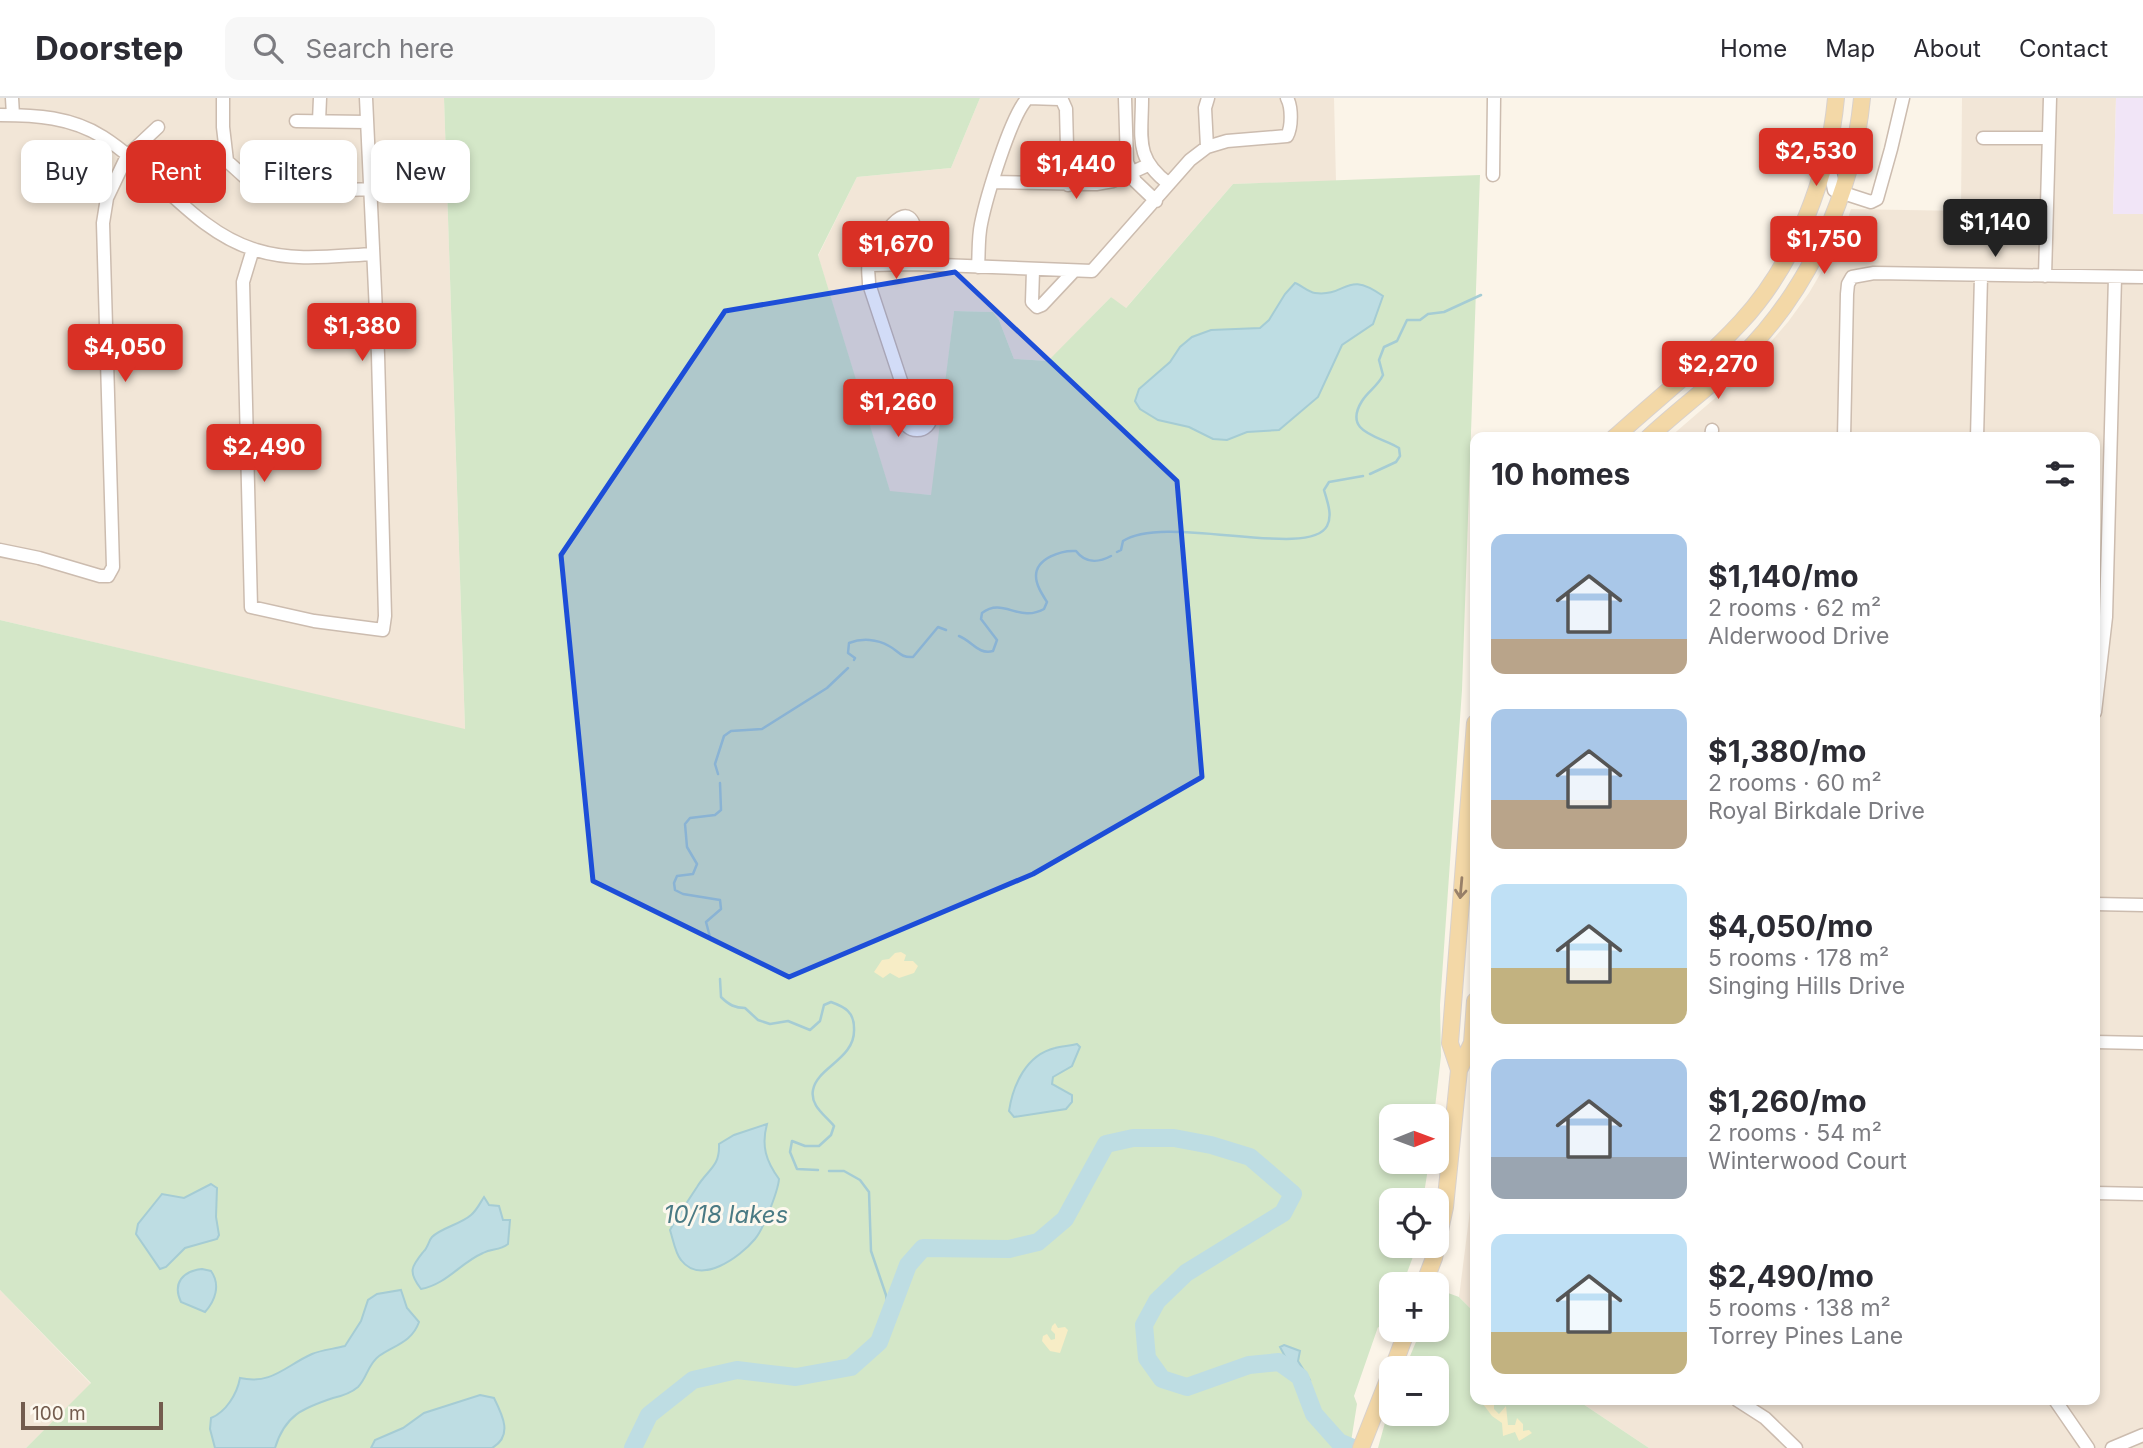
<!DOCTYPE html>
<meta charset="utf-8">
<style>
body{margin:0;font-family:Inter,sans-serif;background:#f7f7f7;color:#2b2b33;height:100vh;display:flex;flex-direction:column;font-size:26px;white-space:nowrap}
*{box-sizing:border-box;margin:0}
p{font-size:23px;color:#7c7c81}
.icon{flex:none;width:38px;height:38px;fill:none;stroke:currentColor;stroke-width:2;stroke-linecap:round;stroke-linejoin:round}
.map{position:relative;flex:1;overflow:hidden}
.side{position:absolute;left:1470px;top:334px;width:630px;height:973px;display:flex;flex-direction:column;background:#fff;border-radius:14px;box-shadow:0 4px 10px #0003}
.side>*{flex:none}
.hud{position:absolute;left:21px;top:42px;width:665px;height:63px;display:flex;gap:14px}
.needle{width:46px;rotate:89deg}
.fabs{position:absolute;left:1379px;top:1006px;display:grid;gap:14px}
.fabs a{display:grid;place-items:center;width:70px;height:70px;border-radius:14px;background:#fff;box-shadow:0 4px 10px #0003;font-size:35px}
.scale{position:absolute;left:21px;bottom:18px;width:142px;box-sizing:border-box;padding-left:7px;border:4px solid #735c4e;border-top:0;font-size:19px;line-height:24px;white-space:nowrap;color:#735c4e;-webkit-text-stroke:5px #fdf8ee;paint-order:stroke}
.price{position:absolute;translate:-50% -60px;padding:0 16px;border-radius:7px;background:#d93025;color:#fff;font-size:23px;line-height:46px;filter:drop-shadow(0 2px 4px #0008)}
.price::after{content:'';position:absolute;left:50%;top:42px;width:21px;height:16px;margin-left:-10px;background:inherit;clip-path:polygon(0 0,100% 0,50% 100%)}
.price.current{background:#222;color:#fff}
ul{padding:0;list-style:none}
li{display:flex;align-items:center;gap:21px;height:175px;padding:0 21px}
li span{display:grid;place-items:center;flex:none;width:196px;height:140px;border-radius:14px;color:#555}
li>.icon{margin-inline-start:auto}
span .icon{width:84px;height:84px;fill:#fffc;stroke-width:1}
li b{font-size:30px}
h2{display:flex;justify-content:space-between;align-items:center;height:84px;padding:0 21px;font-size:30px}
.pill{padding:0 24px;border-radius:14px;background:#fff;box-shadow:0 4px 10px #0003;font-size:24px;line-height:63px}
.pill.current{background:#d93025;color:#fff}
header{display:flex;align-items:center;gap:42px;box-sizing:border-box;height:98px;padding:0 35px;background:#fff;border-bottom:2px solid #e1e1e2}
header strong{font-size:33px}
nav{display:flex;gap:38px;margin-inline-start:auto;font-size:24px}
.search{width:490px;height:63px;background:#f7f7f7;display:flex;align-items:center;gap:18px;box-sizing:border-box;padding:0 24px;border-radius:14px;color:#7c7c81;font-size:26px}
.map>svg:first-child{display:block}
.residential{fill:#f2e6d7}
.education{fill:#f1e5f7}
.green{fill:#d4e7c8}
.sand{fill:#f7edc6}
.water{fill:#bedde3;stroke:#a5ccd4;stroke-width:2}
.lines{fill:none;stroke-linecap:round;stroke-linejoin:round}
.stream{stroke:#a5ccd4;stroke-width:2.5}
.river{stroke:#bedde3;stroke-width:18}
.minor-casing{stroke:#ccbcaf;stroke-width:15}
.major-casing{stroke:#d8d1cd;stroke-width:18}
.minor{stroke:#fff;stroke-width:12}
.major{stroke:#f3d8a7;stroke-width:16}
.oneway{stroke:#998169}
.marked{fill:#1d4ed8;fill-opacity:0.2;stroke:#1d4ed8;stroke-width:5;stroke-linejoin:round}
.labels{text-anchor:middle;stroke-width:6;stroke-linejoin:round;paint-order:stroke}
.water-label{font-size:24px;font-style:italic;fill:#4a7a84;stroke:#fdf8ee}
</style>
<header>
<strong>Doorstep</strong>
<div class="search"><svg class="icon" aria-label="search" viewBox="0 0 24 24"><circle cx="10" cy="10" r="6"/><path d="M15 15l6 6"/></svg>Search here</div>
<nav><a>Home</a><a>Map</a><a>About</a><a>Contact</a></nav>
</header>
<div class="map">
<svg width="2143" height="1350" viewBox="0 0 2143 1350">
<rect width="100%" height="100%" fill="#fbf4e8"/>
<path class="residential" d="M0 0H444L465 632 0 522Z
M980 0H1334L1336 83 1233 86 1125 211 1111 199 1049 263 1014 261 999 222 993 214 954 213 932 397 890 394 818 158 857 79 951 70Z
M1962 0H2116L2113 115 2143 116V1350H1649L1577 1302H2095V340L1670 339 1742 277 1788 224 1809 195 1826 166 1845 129 1851 111 1961 113Z
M1475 1073V1215L1459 1199Z
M0 1192 91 1286 26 1350H0Z"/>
<path class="education" d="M2116 0H2143V116H2113Z"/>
<path class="green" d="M444 0H980L951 70 857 79 818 157 890 393 931 397 954 213 993 214 999 222 1014 261 1048 263 1111 199 1126 210 1233 86 1480 77 1462 592 1440 907 1441 958 1434 1018H1391V1064H1429L1423 1102H1391V1148H1417L1405 1180 1425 1186H1391V1214L1384 1232 1378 1229 1354 1298 1357 1306 1350 1350H26L91 1285 0 1192V522L465 631Z
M1437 1191 1459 1199 1475 1215V1302H1577L1649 1350H1378L1391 1303V1316H1437V1270H1405L1421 1232H1437Z"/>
<path class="sand" d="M901 854 906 857 904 863H913L918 868 914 875 899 880 890 875 883 880 874 874 882 862 889 861 895 855Z
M1055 1225 1058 1230 1065 1229 1068 1232 1060 1255 1050 1253 1042 1243 1043 1238 1047 1236 1051 1242 1055 1241V1236L1051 1232 1052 1228Z
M1480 1302 1489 1305 1494 1303V1311L1499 1316 1506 1308 1508 1327H1515L1517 1320 1523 1326V1333L1529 1332 1532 1335 1519 1343 1515 1334 1503 1338 1502 1325 1492 1318Z"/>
<path class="water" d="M1295 185C1301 187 1308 194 1315 195 1348 199 1345 171 1383 198L1373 226 1342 247 1318 299 1279 332 1247 334 1227 342 1213 341 1189 329 1158 322 1140 311 1135 303 1139 291 1170 264 1180 249 1192 239 1211 232 1260 230 1269 222 1285 196Z
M1077 946 1080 949 1072 968 1053 979 1052 986 1072 997V1004L1066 1011 1014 1019 1009 1013C1013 987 1026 957 1055 950 1062 948 1069 948 1077 946Z
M767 1026C761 1048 766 1063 779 1081 778 1093 763 1132 755 1141 740 1159 701 1188 681 1162 675 1155 673 1141 670 1132 678 1117 688 1103 697 1089 708 1071 720 1069 719 1046L734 1037Z
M211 1086 217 1090 216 1119 219 1137 217 1141 185 1150 166 1169 160 1171 136 1136 138 1126 162 1096 184 1100Z
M484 1099 489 1107 499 1108 503 1122H510L508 1146C499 1153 492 1150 483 1155 460 1165 447 1186 421 1191 407 1173 412 1168 424 1153 428 1149 429 1142 432 1139 441 1130 461 1126 471 1117 477 1112 480 1105 484 1099Z
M202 1171 211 1173C221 1187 215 1203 205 1214L181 1204C172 1185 183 1173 202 1171Z
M401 1192 407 1210 419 1224C412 1244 395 1247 379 1258 368 1266 367 1280 358 1289 351 1295 342 1298 333 1300 303 1310 285 1317 275 1350H215L210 1331 211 1320C226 1314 237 1296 240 1280 272 1287 285 1268 312 1256 321 1252 334 1251 345 1248L361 1223 368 1202 377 1196Z
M1284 1247 1300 1253 1298 1263 1310 1282 1302 1287 1294 1276 1288 1272V1264L1280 1249Z
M480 1297 494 1300C503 1318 513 1338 492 1350H371L375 1342 403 1330 424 1315Z"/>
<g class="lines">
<path class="stream" d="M1370 376 1396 364 1400 358 1399 350C1380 338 1342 335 1362 303 1368 293 1378 288 1383 277L1379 262 1384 249 1397 243 1407 222H1420L1428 216 1444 214 1481 197
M1117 454 1121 452 1123 443C1164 415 1309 462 1327 428 1333 417 1327 403 1324 392L1329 384 1363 378
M959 538C972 543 978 557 993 553L997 542 981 521 982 515C1003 499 1019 525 1044 511L1047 504C1042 496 1036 487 1036 478 1036 460 1062 452 1076 453 1085 465 1098 465 1111 458
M854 562 855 560 848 555 849 545C862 540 877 541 889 548 899 553 900 560 913 559L938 529 946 532
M718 676 715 666 724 638 731 633 762 631 827 590 848 570
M710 839 706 824 721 811 720 802 683 796 675 792 674 785 677 778 693 776 697 766 687 749 685 726 690 720 715 717 721 712 720 685
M720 881 721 899C729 907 735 910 745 910L758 922 770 926 788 923 810 932 820 923 824 907 831 904C845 909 854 914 854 930 856 961 817 969 813 992 810 1008 825 1017 834 1028L831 1037 819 1048H805L792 1043 790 1054 797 1071 818 1072
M829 1073H844L860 1082 869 1094 871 1153 886 1197 889 1218"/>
<path class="river" d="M633 1350 649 1317 693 1282 737 1272 796 1279 851 1269 879 1244 908 1167 923 1150 1009 1151 1038 1144 1065 1121 1106 1046 1133 1040H1174L1211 1047 1250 1059 1293 1096 1283 1115 1186 1175 1157 1203 1144 1227 1147 1260 1162 1281 1187 1289 1249 1267 1279 1264 1300 1279 1314 1316 1339 1344 1353 1350"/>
<g class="minor-casing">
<path id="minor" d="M12 0 13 17
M223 0V29L227 63 248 82 281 95 370 91
M1125 0 1127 64 1135 83 1156 103
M1142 0C1142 40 1134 60 1169 86
M0 17C36 17 71 19 103 39 155 72 195 134 256 152 294 164 334 158 373 156
M296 23 366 24
M319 23 320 0
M1983 40H2048
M1207 49 1205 10 1208 0
M1827 59 1834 92 1871 104 1877 101 1891 51 1903 0
M1493 77 1494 0
M992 84 1096 86 1113 83 1148 67
M253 151 243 184 251 509 314 523 383 532 385 518 378 257 366 0
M868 167 915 166 1092 173 1190 62 1207 49 1227 43 1287 38C1292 29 1292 9 1287 0
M978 169C979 155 978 140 981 126 986 101 1011 16 1028 0L1059 1 1062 2 1066 11 1068 87
M1033 172 1032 204 1037 209 1042 207 1073 174
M2045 178 2050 0
M903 318a14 14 0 1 1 28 0a14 14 0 1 1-28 0Z
M909 307 869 186C869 179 867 170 869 164 873 154 903 97 914 127 919 138 915 155 915 166
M1711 340 1712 332
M1844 340 1847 196 1848 186 1852 179 1874 175 2143 179
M1977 340 1981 178
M0 452 39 460 100 478H108L113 469 103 125 107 100 127 58 158 29
M2095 614 2106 519 2115 179
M2095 806 2143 807
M2095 944 2143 945
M2095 1095 2143 1096
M1737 1302 1765 1320 1796 1350
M2055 1302 2088 1350
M2112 1350 2143 1337"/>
</g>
<g class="major-casing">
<path id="major" d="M1614 340C1657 301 1702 266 1741 224 1795 166 1829 78 1836 0
M1648 340C1678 312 1712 287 1741 259 1809 192 1853 95 1862 0
M1459 972 1450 945 1475 625
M1424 1186 1434 1160 1445 1109 1459 972 1472 945 1475 903
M1393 1270 1407 1232
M1361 1350 1391 1274"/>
</g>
<use href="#minor" class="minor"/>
<use href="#major" class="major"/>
</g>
<defs><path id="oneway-shaft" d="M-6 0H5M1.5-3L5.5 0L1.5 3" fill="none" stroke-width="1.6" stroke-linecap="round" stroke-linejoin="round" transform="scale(1.75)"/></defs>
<use class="oneway" href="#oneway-shaft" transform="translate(1461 790) rotate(95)"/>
<path class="marked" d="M955 174 1177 383 1202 679 1033 776 789 879 593 783 561 457 725 213Z"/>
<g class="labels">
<g class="water-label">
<text x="726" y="1125">10/18 lakes</text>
</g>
</g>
</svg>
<div class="fabs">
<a><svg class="needle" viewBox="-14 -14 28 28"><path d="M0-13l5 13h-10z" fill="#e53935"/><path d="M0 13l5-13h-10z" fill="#7c7c81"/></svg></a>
<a><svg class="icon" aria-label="locate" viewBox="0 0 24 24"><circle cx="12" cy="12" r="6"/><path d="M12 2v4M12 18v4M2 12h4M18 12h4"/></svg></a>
<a>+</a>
<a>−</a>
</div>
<div class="scale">100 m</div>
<b class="price" style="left:1816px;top:90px">$2,530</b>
<b class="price" style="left:1076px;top:103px">$1,440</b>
<b class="price current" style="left:1995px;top:161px">$1,140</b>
<b class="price" style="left:1824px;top:178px">$1,750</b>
<b class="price" style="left:896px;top:183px">$1,670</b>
<b class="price" style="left:362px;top:265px">$1,380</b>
<b class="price" style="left:125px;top:286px">$4,050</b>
<b class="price" style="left:1718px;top:303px">$2,270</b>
<b class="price" style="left:898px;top:341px">$1,260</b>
<b class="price" style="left:264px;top:386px">$2,490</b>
<div class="hud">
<a class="pill">Buy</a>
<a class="pill current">Rent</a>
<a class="pill">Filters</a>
<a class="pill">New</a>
</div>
<section class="side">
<h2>10 homes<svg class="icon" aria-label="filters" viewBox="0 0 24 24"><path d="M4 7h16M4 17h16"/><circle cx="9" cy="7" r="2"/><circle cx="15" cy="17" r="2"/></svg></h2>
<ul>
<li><span style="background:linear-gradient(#a9c7e8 75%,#b9a48a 0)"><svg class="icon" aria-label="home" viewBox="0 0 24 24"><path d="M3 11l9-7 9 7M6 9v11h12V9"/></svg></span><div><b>$1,140/mo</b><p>2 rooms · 62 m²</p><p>Alderwood Drive</p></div></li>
<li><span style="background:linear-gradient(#a9c7e8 65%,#b9a48a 0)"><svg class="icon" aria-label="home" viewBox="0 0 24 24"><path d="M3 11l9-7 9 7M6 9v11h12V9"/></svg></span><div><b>$1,380/mo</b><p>2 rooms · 60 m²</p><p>Royal Birkdale Drive</p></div></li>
<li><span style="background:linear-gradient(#bfe0f5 60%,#c2b280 0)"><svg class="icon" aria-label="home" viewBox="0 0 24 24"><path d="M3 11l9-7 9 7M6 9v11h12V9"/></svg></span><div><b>$4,050/mo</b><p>5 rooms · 178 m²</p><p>Singing Hills Drive</p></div></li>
<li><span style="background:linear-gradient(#a9c7e8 70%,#9aa5b1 0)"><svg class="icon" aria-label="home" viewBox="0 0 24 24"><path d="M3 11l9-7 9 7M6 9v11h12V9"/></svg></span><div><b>$1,260/mo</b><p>2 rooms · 54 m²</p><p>Winterwood Court</p></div></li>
<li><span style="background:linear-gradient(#bfe0f5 70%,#c2b280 0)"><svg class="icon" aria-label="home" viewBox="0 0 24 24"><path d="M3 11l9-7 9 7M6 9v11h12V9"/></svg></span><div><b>$2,490/mo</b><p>5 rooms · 138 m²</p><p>Torrey Pines Lane</p></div></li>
</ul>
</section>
</div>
